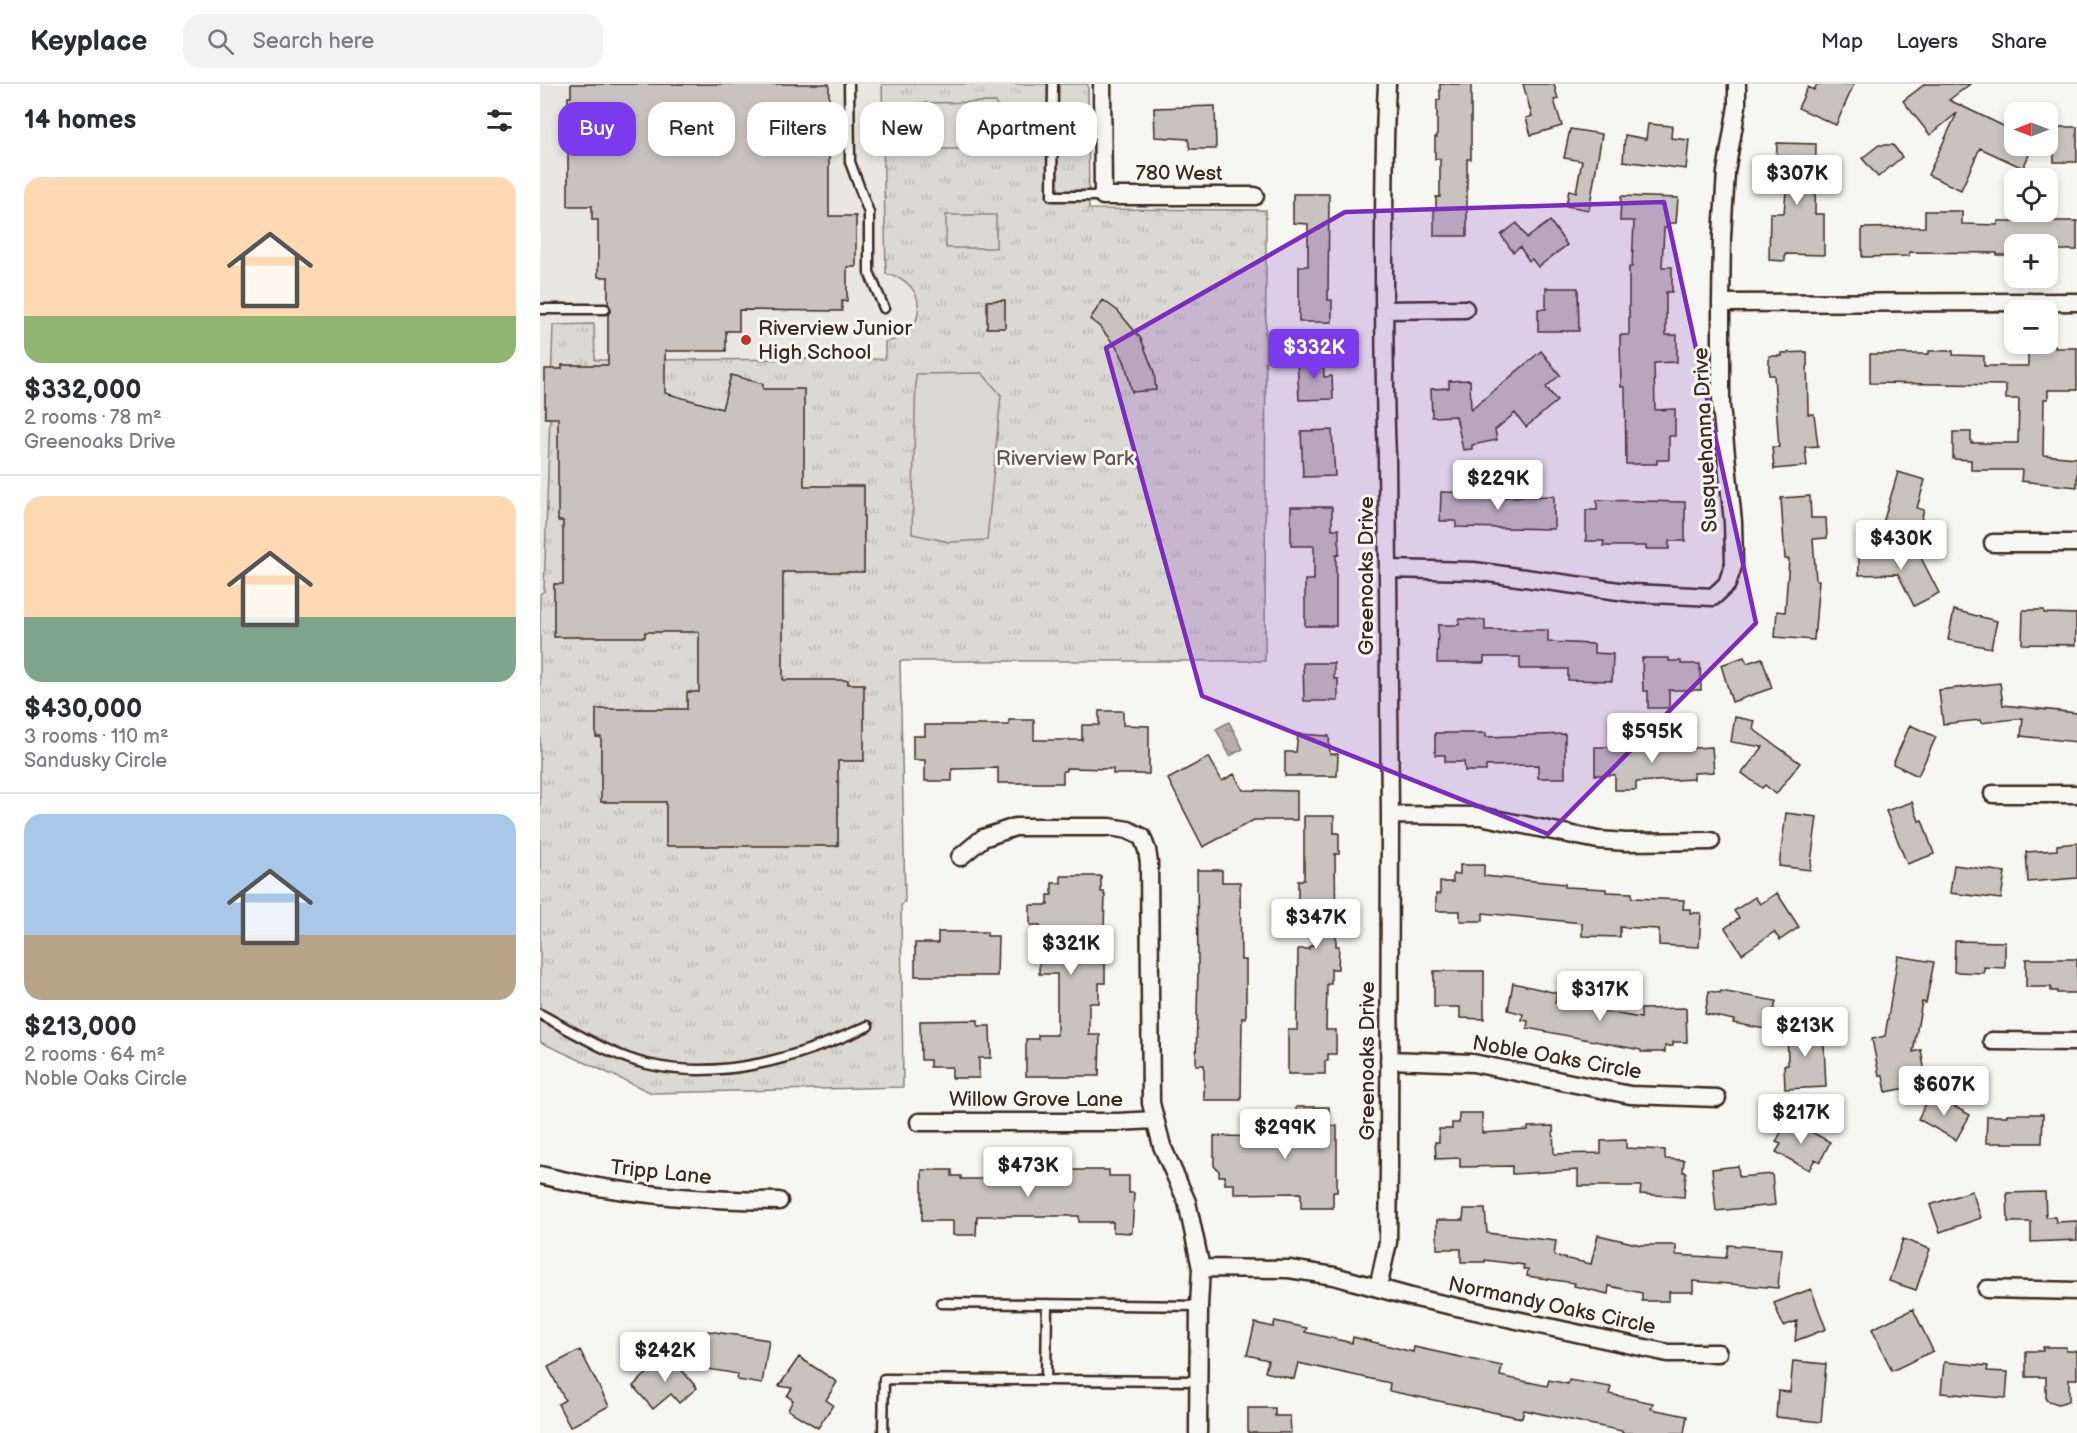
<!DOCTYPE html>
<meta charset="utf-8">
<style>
body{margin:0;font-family:"Balsamiq Sans",sans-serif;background:#f2f2f3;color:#2b2b33;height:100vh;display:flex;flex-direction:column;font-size:22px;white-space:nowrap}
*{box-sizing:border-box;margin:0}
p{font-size:20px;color:#7c7c81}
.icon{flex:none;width:33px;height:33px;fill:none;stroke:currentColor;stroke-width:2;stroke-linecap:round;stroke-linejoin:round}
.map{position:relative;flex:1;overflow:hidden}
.panel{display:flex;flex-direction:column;background:#fff;width:540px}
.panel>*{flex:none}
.hud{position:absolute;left:18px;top:18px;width:570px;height:54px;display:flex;gap:12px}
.needle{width:39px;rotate:270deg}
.fabs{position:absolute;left:1464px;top:18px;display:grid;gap:12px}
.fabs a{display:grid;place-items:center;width:54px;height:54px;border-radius:12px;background:#fff;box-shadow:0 3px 9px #0003;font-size:30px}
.price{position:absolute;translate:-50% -51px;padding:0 14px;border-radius:6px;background:#fff;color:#222;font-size:20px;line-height:39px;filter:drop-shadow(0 2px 3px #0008)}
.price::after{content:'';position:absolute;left:50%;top:36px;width:18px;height:14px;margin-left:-9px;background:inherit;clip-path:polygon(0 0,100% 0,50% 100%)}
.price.on{background:#7c3aed;color:#fff}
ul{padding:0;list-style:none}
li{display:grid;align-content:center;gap:12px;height:318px;padding:0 24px}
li+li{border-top:2px solid #e1e1e2}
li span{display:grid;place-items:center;height:186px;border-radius:18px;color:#555}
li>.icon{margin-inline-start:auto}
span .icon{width:108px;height:108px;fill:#fffc;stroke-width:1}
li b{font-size:26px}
h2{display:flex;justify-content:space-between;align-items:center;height:72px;padding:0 24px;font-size:26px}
.chip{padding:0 21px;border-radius:18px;background:#fff;box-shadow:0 3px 9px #0003;font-size:21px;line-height:54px}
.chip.on{background:#7c3aed;color:#fff}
header{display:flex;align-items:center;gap:36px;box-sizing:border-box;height:84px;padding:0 30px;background:#fff;border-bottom:2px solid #e1e1e2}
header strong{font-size:28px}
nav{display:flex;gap:33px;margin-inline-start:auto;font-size:21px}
.search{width:420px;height:54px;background:#f2f2f3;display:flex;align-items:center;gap:15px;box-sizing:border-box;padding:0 21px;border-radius:18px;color:#7c7c81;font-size:22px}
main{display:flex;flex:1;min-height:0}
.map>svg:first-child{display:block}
.built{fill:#e8e7e2}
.grass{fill:url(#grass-tufts);stroke:#8a8278;stroke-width:1.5}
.garden{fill:#dad9d3;stroke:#8a8278;stroke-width:1.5}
.water{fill:url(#water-ripples);stroke:#857a71;stroke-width:1.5}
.building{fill:#c8c3be;stroke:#3b2a1e;stroke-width:1.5}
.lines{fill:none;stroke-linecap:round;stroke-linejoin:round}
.service-casing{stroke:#3b2a1e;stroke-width:13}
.minor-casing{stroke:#3b2a1e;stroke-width:21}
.service{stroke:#f6f6f2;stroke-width:8}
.minor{stroke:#f6f6f2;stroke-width:16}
.marked{fill:#7b2cbf;fill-opacity:0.2;stroke:#7b2cbf;stroke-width:4.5;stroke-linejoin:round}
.poi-dot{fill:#c8321e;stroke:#f6f6f2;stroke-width:2}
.labels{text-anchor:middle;stroke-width:6;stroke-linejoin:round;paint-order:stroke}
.street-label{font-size:21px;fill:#3b2a1e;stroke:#f6f6f2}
.poi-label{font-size:21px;fill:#3b2a1e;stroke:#f6f6f2;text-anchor:start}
.park-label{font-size:21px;fill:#63564b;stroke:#f6f6f2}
</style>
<header>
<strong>Keyplace</strong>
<div class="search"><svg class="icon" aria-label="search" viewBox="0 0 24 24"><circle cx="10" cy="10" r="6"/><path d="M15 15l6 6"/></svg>Search here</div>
<nav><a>Map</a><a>Layers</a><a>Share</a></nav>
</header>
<main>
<section class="panel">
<h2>14 homes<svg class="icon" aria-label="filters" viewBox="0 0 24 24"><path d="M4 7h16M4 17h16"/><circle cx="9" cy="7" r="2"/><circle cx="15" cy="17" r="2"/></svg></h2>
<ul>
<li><span style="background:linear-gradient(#ffd9b3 75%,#8fb573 0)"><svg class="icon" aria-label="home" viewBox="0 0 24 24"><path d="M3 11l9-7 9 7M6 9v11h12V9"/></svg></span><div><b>$332,000</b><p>2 rooms · 78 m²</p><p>Greenoaks Drive</p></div></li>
<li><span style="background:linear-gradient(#ffd9b3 65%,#7fa58c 0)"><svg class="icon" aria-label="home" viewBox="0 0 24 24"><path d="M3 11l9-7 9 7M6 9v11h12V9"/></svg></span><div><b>$430,000</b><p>3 rooms · 110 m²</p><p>Sandusky Circle</p></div></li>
<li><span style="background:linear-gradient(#a9c7e8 65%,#b9a48a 0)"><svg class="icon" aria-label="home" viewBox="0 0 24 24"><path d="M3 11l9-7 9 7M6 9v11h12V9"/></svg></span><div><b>$213,000</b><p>2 rooms · 64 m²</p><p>Noble Oaks Circle</p></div></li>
</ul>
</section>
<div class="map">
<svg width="1537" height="1349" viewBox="0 0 1537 1349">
<defs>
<pattern id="grass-tufts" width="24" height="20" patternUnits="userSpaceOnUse" patternTransform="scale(1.5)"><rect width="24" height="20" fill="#dad9d3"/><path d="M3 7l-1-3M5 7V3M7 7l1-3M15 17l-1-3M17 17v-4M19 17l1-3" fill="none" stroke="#bcbab5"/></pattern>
<pattern id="water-ripples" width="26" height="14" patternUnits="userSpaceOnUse" patternTransform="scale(1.5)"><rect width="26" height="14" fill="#b6b0a9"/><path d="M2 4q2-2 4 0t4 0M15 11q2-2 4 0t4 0" fill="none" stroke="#958f89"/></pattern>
</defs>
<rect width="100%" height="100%" fill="#f6f6f2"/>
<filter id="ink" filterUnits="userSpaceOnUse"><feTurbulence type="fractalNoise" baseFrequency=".0167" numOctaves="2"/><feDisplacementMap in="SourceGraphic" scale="12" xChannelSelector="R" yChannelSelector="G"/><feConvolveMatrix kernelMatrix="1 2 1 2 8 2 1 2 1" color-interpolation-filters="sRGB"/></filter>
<g filter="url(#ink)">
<path class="built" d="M0 0H342L346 190 363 195 370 201 378 218 379 228 377 236 367 250 361 254 345 258 346 275 55 276 54 240 4 507 0 510Z"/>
<path class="grass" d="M342 0H548L549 125 726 126 725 577H360L365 817 361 822 363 1003 112 1009 0 958V510L4 507 13 241 54 240 55 276 345 275V258C389 253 390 196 346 190Z"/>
<path class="garden" d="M456 18V65H378L377 19Z
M406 131H456V164H406Z
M442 289 461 311 447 456 409 458 372 450 376 290Z"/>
<path class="water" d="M689 638 703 665 690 672 676 645Z
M1059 890C1071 889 1080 893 1084 904L1081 912 1074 913 1069 905 1056 900V893Z"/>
<path class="building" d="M31 0H289V132H316V183H307V217H302V227L199 226V247H186V267H125V309L182 325 191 291 223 300V305H264V402H324V488H243V596H308V600H324V677H298V762H126V718H61V653H56V625H147V608H159V548H105V553H14V500H23V437H18V334H5V285H22V281H68V230L71 226 68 220V193H58V136H52V122H28V13H31Z
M900 0H931V75H927V152H894V125H896V113H900V75H895V53H897V16H900Z
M983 0H1014L1018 15 1014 16 1022 42 991 51 986 34 992 32Z
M1277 0H1314L1296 41 1258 24 1268 3 1274 6Z
M1385 0H1430L1409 16 1474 47V62H1493L1483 84 1440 64 1421 106 1388 91 1417 29 1390 51 1363 17Z
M675 22 676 65H650L648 55 615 53 614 24Z
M1108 40 1132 42 1131 54 1149 56 1146 85 1083 77 1085 51 1106 55Z
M1514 43H1537V78H1514Z
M1030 45 1062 50 1049 126 1026 122 1029 106 1036 108 1042 77 1024 74Z
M1237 59 1276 60 1275 130H1284V171L1245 170V177L1229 176 1230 129H1244L1247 97 1245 96V82H1236Z
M1339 61H1353L1362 73 1338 93 1322 74Z
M753 110H789L788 216H792V238H759V182H768V140L753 139Z
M1081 112 1138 114 1136 139H1128L1127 144H1124L1122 183H1132V208H1126V251H1137V278L1114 279 1115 326 1135 325V352H1129V376H1117V380H1086L1085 303H1081L1080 251H1089V183H1092L1094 137H1080Z
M1385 127H1422V140L1458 141V137H1537V166H1508V160H1474V171H1457V169L1369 168V172L1322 173V144L1385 143Z
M1010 137 1027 161 998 183 992 175 989 177 980 163 973 168 961 151 977 139 987 154Z
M1006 204H1038L1039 247H998V225H1006Z
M465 216V244H447V217Z
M563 216 578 227 601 255 614 288 616 306 592 308 585 279 578 265 560 243 550 235Z
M1488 261H1515V264H1537V306H1508V315H1504L1503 371 1537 374V403L1481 397 1482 386H1431V376L1413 375V348H1431V359H1478L1479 315H1466V301L1330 299V270H1389V267H1413V271L1444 272V282H1488Z
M1001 267 1020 291 1006 303 1017 317 986 343 975 329 955 346 957 356 932 361V365L923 366 916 332 892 333 891 305 909 304V297L930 296 931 326Z
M1267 268 1268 330H1274L1278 362 1265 363 1267 382 1234 385 1232 363H1239L1234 291H1229V272H1242V269Z
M783 274 784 293 792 292 793 315 759 316 757 275Z
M792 346 795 392 763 393 761 347Z
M1358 388 1385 396 1377 424 1384 426 1377 450 1343 439Z
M901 408 940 409V414L1014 412V445L916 443V437H900Z
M1270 412 1271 434H1286L1287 454 1273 455 1276 496H1279L1274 556 1235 553 1237 527 1245 528 1249 475H1245L1241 414Z
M1057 416 1145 418V457H1129V465H1106V462H1063L1064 457H1046V426H1057Z
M751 423H792V445H799V471H796V542H765V496H774V462H751Z
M1377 466 1399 509 1374 522 1358 490 1319 491V467Z
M1414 526 1457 537 1451 564 1408 556Z
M1483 526H1504V529L1536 530V561L1482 560Z
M919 535 945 536V546H1008V558L1054 560V569L1073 570 1072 597 1028 596V585H980V573H944V579H897L898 541H919Z
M1204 573 1207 579 1222 574 1232 604 1192 618 1181 581Z
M1102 574H1129V577H1141V580H1160L1161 606H1129V624H1108V607H1103Z
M763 579H794V595H798V617H764Z
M1460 599 1463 621 1537 629V658L1481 652 1483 634 1441 639 1440 636 1403 640 1399 606Z
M559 627H583V641L609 642V690H573V685L526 684V687H523V699H458V684L412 685V697H385V676H373V652H385V641H469V636H494V656H542V641H559Z
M1195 633 1215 637 1213 645 1260 679 1236 710 1225 701 1222 704 1202 689 1223 663 1191 658Z
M1370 641 1396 653 1378 692 1353 680Z
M895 649H946V653L1025 650V694H998V681L946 682V687H925L924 678H905V671H895Z
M758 650 789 652 790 670H798L797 692H745V668H756Z
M1153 662V664L1172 663 1174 688 1154 689V695L1096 698V706H1075V691H1055V663H1096V665Z
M669 673 682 697 694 690 703 706 757 707V736H714L663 763 628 695Z
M1372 718 1379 737 1382 736 1394 770 1367 780 1346 727Z
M1246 729 1277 733 1270 786 1239 782Z
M764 732H794V749H799V770H795L796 862H799L798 885H791V900H787L786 946H796V970H788V977H785V990H748V946H757L758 865H769L770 862H773V828H758V796H764Z
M1537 759V794L1488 798 1486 768 1517 766V761Z
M920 781H944V792L1025 800V803L1066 805V808L1092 809V814L1144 816 1143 825H1150V829H1161L1159 863 1119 861V845L1080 843V853L1042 852V839L943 829V837H920V827H896V810H900V798H913V790H920Z
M1414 781 1465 788 1461 815 1410 809Z
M657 786H682V798H700L701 876H706V934H702L701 1016H664V981H656L658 880Z
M521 792H561V808H564V811H565L563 877H565V899H559V919H549V951H560L559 992H486V955H498V951H517V890H499L500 841H490V821H508V811H512V799H521Z
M1237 809 1259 843 1240 856 1234 848 1202 870 1185 844 1199 834 1194 827 1215 813 1220 820Z
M398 848H447V852H458L457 892H375V859H398Z
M1415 857 1465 858V884L1444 883V889L1414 888Z
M1358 872 1394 878 1386 919 1382 918 1373 968 1381 966 1387 1000 1346 1008 1343 991H1339L1332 955 1345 952Z
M1486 875H1537V909H1517V907H1511V903H1486Z
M894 887H944V935L920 934V923H894Z
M973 899 1017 909 1015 919 1101 934V925L1146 924 1147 958H1133V962H1125V968H1101V966L987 944 988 937 982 936 983 930 968 926Z
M1169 907 1180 909 1181 907 1236 917 1230 946 1193 939 1194 936 1165 930Z
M438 936V942H450L451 974H439V994H412V983H390V976H381L380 937Z
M1283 941 1286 1003 1245 1005 1244 981H1248L1247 942Z
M1391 1010 1430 1031 1416 1056 1378 1035Z
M756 1023H789V1042H797V1108H793V1124H761V1109L694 1110V1100H685V1092H679V1087L674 1082V1052L747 1053V1043H756Z
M919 1029H942V1049L988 1046V1043L1013 1042 1014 1070 1061 1069V1057L1086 1056V1064L1125 1066V1075L1144 1076 1143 1088H1146L1144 1113 1100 1110 1101 1102H1038V1086L972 1090V1082L920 1083V1074L896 1075 895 1058H899V1045H912V1039H919Z
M1467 1030H1503L1502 1059H1446L1447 1032H1467Z
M1248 1035 1290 1058 1280 1078 1275 1075 1269 1086 1236 1068 1241 1060 1236 1058Z
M1198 1082 1199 1093 1232 1090 1235 1121 1176 1127 1172 1085Z
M382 1086H412V1092H421V1095H455V1092H491V1086H569V1092H589V1109H594L592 1149 573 1148V1138H539V1132H437L436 1151H413V1137H382Z
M1432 1107 1441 1134 1400 1148 1390 1121Z
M1505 1108 1506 1133H1515L1516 1138 1537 1137V1156L1491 1158V1138H1468L1467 1109Z
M924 1125H945L947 1149 1016 1157 1014 1172 1051 1180 1058 1151 1101 1161H1136V1171L1186 1174 1188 1161 1241 1165 1238 1204 1153 1197V1208H1129V1217H1102V1209L1069 1202 1068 1210 1034 1202 1035 1199 987 1192 988 1185H983L984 1181 945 1176V1178H921V1165H897V1136H923Z
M1363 1155 1390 1165 1376 1206 1349 1197Z
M1271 1205 1286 1245 1255 1257 1257 1237 1243 1242 1234 1219Z
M1373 1225 1393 1267 1352 1287 1332 1245Z
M735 1237 767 1244 765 1248 812 1259 813 1253 873 1268 874 1263 962 1282 960 1292 1007 1302 1009 1296 1028 1300 1029 1296 1071 1303 1069 1310 1113 1319 1111 1325 1147 1332 1144 1349H1082V1347L984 1326 982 1334 849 1307 850 1299 758 1279 754 1295 725 1288 728 1276 707 1271 715 1239 733 1243Z
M168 1247 229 1256 222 1300 197 1296 198 1290 162 1284Z
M1503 1263H1526V1267H1537V1295H1529V1317L1518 1320 1506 1316V1293H1486V1267H1503Z
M40 1266 69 1322 30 1343 18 1320 25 1316 8 1283Z
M128 1270 157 1304 139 1319 131 1310 113 1325 93 1302Z
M259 1273 297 1298 286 1316 293 1321 278 1344 248 1326 253 1316 247 1312 252 1304 239 1302Z
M1253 1277 1286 1280 1281 1338 1236 1333 1238 1307 1250 1308Z
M1404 1278 1448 1282 1447 1287 1468 1288 1466 1314 1401 1309Z
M708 1324H735V1332H750L751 1349H708Z"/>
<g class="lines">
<g class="service-casing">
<path id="service" d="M309 0 310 78 329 129V188L344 224
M513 0 512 112H563
M0 225H65
M0 930C32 947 72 972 107 980 182 998 260 973 328 942
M401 1219 659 1222
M506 1296 507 1220
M343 1349 344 1295 658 1297"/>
</g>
<g class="minor-casing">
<path id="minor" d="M562 0 563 112H715
M1181 219 1537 218
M844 226 925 225
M1453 459H1537
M848 485 934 487 1093 509 1173 513 1187 500 1194 479 1193 438 1181 322V219L1182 152 1186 88 1197 22V0
M1453 710H1537
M850 731 940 732 1058 756 1086 758 1171 757
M420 773 443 754 475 743H570L588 746 602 753 607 766 609 779 611 1019 622 1062 647 1118 661 1184 659 1222 658 1349
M1452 957 1537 958
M849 976 933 979 1090 1011 1177 1014
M379 1038H578L614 1036
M0 1091C81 1111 157 1116 239 1117
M661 1184 749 1185 794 1192 871 1213 1128 1269H1178
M838 1204 848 1158 849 1083 850 731 847 371C844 304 844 237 844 170 844 113 844 57 847 0
M1447 1205 1537 1207"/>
</g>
<use href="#service" class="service"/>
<use href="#minor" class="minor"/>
</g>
</g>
<path class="marked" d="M1124 118 1216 539 1008 750 662 612 566 264 805 128Z"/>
<circle class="poi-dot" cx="206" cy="256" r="6"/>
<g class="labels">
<g class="street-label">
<text x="639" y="96">780 West</text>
<text transform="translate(1165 356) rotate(-93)" y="7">Susquehanna Drive</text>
<text transform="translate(826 492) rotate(-90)" y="7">Greenoaks Drive</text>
<text transform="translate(1017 973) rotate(10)" y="7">Noble Oaks Circle</text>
<text transform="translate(827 977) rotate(-90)" y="7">Greenoaks Drive</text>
<text x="496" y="1022">Willow Grove Lane</text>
<text transform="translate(121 1088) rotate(6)" y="7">Tripp Lane</text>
<text transform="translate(1012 1221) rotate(12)" y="7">Normandy Oaks Circle</text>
</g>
<g class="poi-label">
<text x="218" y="251">Riverview Junior<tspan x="218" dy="24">High School</tspan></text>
</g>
<g class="park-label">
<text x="525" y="381">Riverview Park</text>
</g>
</g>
</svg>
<div class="fabs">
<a><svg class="needle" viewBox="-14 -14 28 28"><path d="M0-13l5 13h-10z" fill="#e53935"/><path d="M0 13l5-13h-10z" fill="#7c7c81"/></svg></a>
<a><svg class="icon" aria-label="locate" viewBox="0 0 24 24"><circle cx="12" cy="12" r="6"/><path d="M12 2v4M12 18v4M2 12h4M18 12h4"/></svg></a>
<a>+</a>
<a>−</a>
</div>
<b class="price" style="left:1257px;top:122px">$307K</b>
<b class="price on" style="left:774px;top:296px">$332K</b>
<b class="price" style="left:958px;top:427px">$229K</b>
<b class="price" style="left:1361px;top:487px">$430K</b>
<b class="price" style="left:1112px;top:680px">$595K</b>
<b class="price" style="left:776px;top:866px">$347K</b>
<b class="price" style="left:531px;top:892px">$321K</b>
<b class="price" style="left:1060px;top:938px">$317K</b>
<b class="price" style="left:1265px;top:974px">$213K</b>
<b class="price" style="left:1404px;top:1033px">$607K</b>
<b class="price" style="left:1261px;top:1061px">$217K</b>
<b class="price" style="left:745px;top:1076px">$299K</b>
<b class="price" style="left:488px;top:1114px">$473K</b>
<b class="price" style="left:125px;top:1299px">$242K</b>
<div class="hud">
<a class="chip on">Buy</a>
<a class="chip">Rent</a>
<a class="chip">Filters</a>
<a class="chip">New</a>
<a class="chip">Apartment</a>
</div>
</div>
</main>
